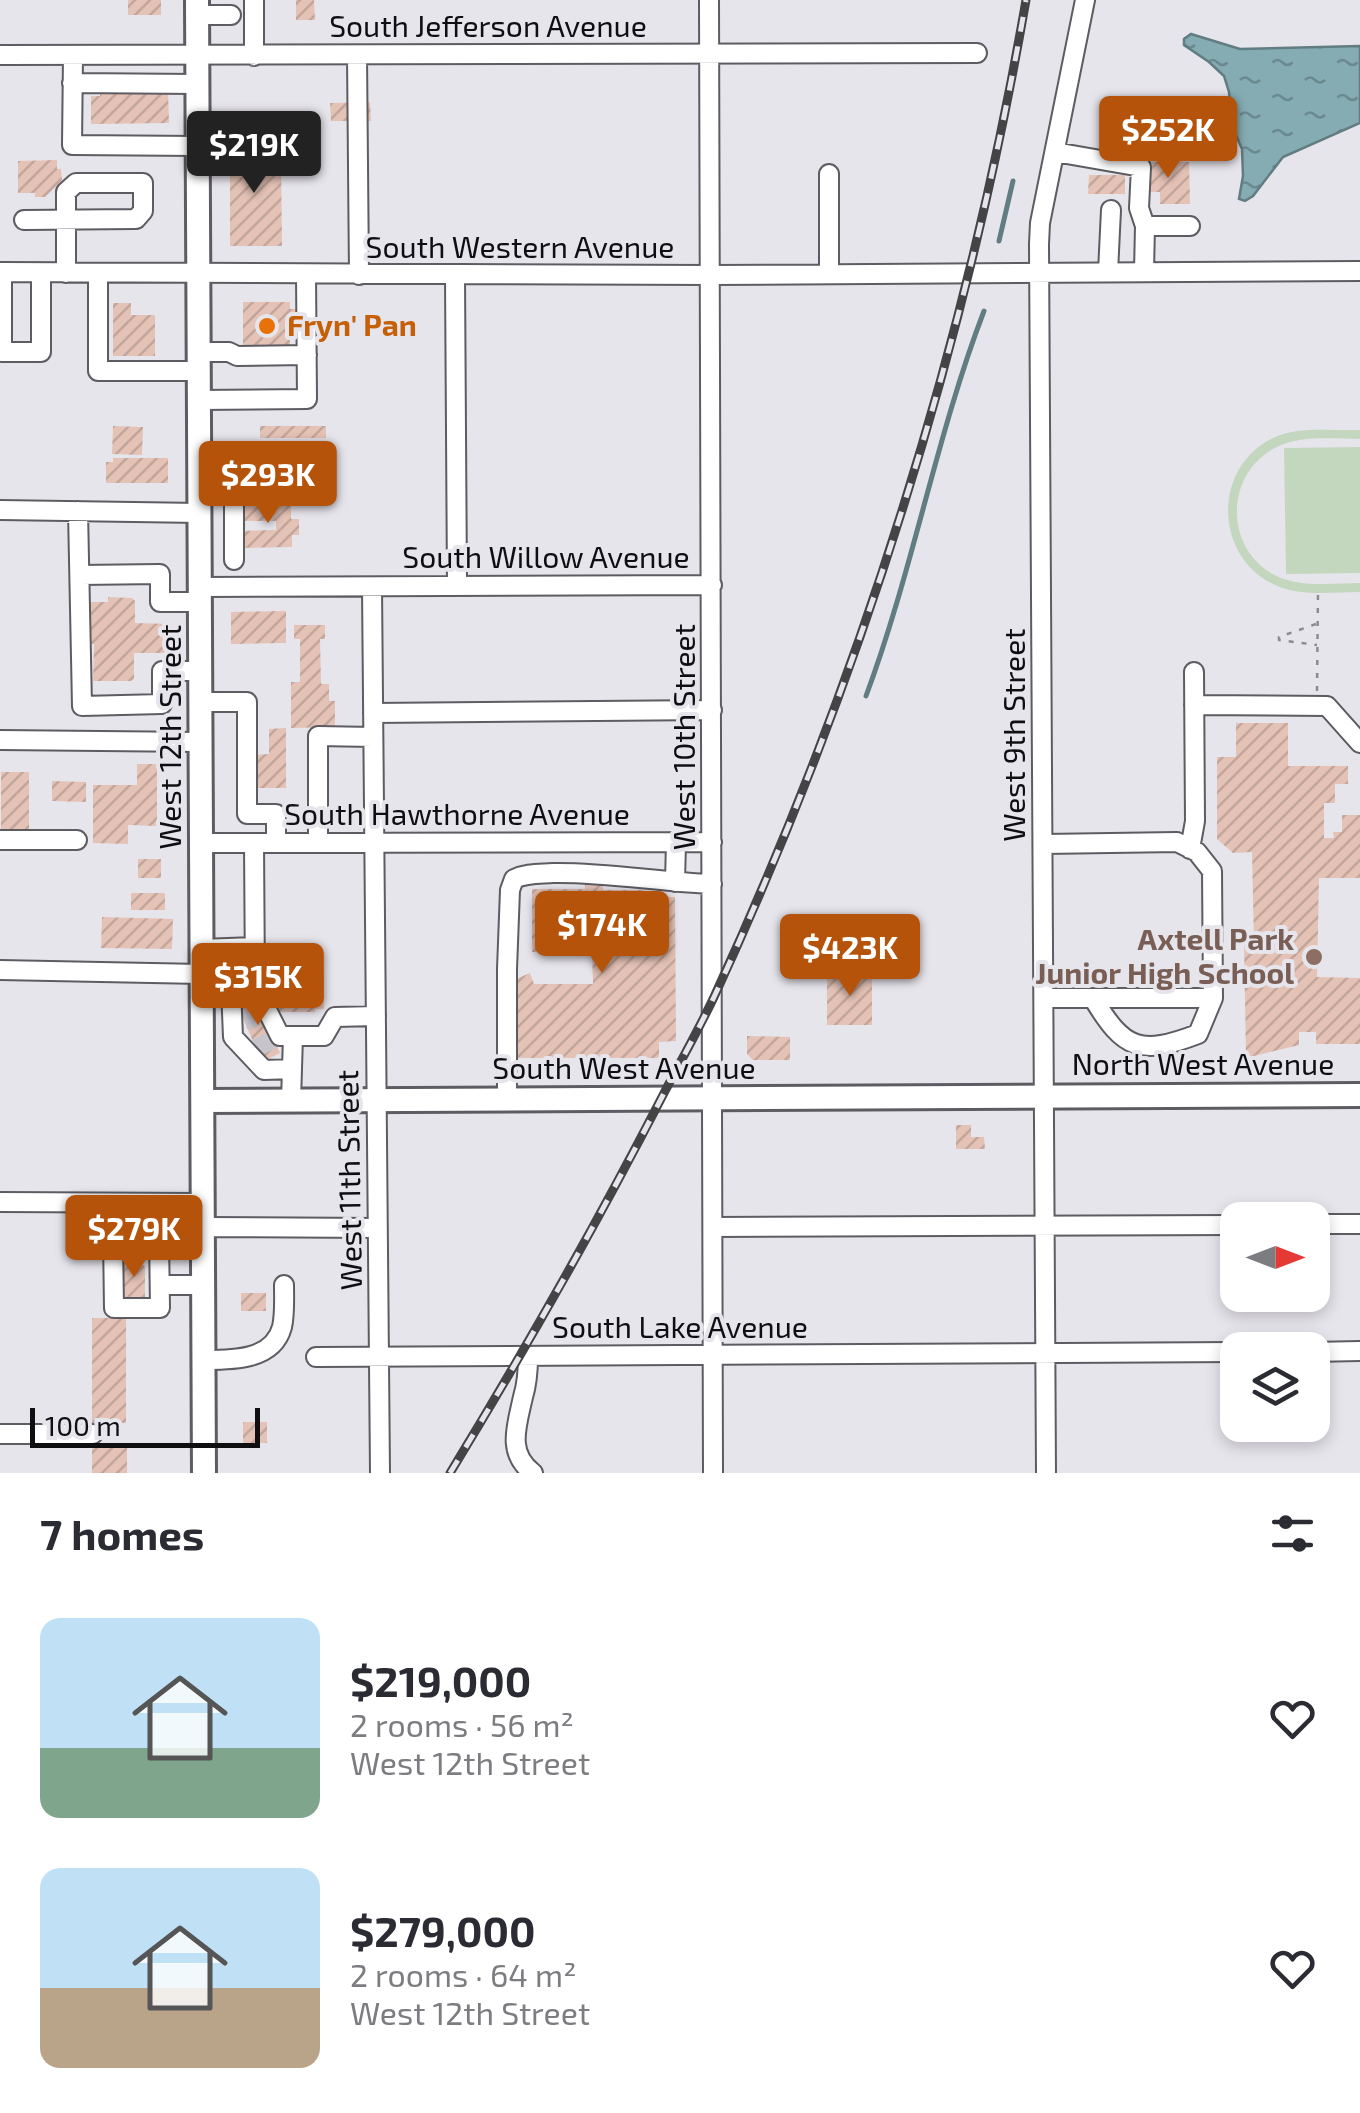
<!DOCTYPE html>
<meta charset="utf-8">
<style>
body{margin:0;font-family:"Exo 2",sans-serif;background:#f2f2f3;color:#2b2b33;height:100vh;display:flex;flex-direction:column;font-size:38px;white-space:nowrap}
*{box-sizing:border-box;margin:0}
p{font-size:32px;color:#7c7c81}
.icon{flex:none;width:55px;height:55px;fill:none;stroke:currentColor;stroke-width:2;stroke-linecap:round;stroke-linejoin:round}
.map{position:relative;height:1473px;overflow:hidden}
.side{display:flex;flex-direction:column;background:#fff;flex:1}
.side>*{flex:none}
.needle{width:65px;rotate:90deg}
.controls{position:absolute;left:1220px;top:1202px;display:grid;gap:20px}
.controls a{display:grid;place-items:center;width:110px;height:110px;border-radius:20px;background:#fff;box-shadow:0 5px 15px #0003;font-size:50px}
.scale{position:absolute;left:30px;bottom:25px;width:230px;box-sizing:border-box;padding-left:10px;border:5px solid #0f0e11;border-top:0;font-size:28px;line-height:35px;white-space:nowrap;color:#0f0e11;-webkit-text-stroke:8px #e7e5ec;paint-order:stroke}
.price{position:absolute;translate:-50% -85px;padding:0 22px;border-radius:10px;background:#b45309;color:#fff;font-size:32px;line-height:65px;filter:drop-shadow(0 2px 5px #0008)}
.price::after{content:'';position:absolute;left:50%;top:60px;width:30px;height:22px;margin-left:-15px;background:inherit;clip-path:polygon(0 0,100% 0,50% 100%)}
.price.on{background:#222;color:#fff}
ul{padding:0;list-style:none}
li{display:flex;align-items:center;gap:30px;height:250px;padding:0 40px}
li span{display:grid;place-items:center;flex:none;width:280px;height:200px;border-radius:20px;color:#555}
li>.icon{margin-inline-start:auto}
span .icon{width:120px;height:120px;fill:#fffc;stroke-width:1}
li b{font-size:42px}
h2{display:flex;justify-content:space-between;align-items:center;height:120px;padding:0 40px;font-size:42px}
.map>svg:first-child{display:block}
.park{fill:#c3d7bf}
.water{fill:url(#water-ripples);stroke:#617d82;stroke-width:2.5}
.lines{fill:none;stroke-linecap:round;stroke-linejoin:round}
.stream{stroke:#617d82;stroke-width:5}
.building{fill:url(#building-hatch)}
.minor-tunnel{stroke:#c7c5cb;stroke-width:18;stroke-dasharray:18 9;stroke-linecap:butt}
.minor-casing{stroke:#5d5c62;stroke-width:22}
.major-casing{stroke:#5d5c62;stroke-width:28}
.path{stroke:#8d8b91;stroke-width:2.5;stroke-dasharray:5 8;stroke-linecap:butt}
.minor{stroke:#fff;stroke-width:18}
.major{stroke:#fff;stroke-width:22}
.rail-casing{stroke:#444346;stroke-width:9}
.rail{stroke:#e7e5ec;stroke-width:5;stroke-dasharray:15;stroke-linecap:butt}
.food-dot{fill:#e8710a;stroke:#e7e5ec;stroke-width:4}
.education-dot{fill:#8d6e63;stroke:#e7e5ec;stroke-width:4}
.labels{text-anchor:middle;stroke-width:8;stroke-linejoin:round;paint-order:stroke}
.street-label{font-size:30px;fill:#0f0e11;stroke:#e7e5ec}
.food-label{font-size:30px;font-weight:bold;fill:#c56008;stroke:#e7e5ec;text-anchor:start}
.education-label{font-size:30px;font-weight:bold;fill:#785e54;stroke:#e7e5ec;text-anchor:end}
</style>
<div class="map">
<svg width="1360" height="1473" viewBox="0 0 1360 1473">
<defs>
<pattern id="water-ripples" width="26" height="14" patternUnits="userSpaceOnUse" patternTransform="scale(2.5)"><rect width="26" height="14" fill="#84acb2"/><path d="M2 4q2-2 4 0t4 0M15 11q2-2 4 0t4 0" fill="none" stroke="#6a8a8f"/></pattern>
<pattern id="building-hatch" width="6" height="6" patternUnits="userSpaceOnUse" patternTransform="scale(2.5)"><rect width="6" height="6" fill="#e5c2b6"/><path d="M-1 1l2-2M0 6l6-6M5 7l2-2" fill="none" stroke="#c3a69b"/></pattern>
</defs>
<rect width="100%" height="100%" fill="#e7e5ec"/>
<path class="park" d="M1360 430V439C1333 439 1302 435 1277 447 1221 474 1224 558 1284 579 1307 587 1336 583 1360 583V592C1333 592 1301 597 1275 585 1213 557 1212 465 1275 437 1300 426 1333 431 1360 430Z
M1360 447V573L1286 574 1284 448Z"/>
<path class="water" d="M1191 34 1240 49 1360 46V123L1283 157 1253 196 1245 201 1239 199 1243 176 1242 149 1232 126 1229 92 1224 76 1209 62 1184 45V39Z"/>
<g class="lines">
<path class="stream" d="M999 241 1013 181
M866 696C913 570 936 436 984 311"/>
</g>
<path class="building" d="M128 0H161V15H128Z
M296 0H314L315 20H296Z
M168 88 169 123 91 124V96H100V89Z
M370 102 371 121H331L330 103Z
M230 134H249V142H254V156H281L282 246H230Z
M57 160V169H61L62 181 45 197H35V193H18V161Z
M1144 162H1189L1190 204H1160V192H1144Z
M1089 175H1125V194H1088Z
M243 302H290V309H297L298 323H290V349H243Z
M113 303H131V315H155V356H113Z
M113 426 143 427 142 455 112 454Z
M260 426H326V438H260Z
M113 458H168V483H106V462H113Z
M281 460H297L296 466H306V477H302V481H281V476H273V464H281Z
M239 505H291V519H299V535H292V547L239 548V531L276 530V521H239Z
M108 597 132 598 135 601V623L172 624V653H134V679L131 681H93L94 644H90V602H108Z
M286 611V643L231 644V612Z
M294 625H325V639H320L321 684H329V701H335V727L291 728V682H300V639H294Z
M1236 723H1288V766H1348V784H1335V803H1324V838H1334L1333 832H1342V815H1360V878H1319L1317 977 1360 978V1044H1316V1032H1299V1045L1246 1058 1244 943H1254L1252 852 1233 853 1217 839V757H1236Z
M286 728V788H253V755L269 754V729Z
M137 764H157V826L128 825V844L93 843V785H137Z
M1 772H29V830L1 829Z
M52 781 86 782V802L52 801Z
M138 859H161V878H138Z
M585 881H603V890H644V897H675L676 1041 659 1042V1058H518V984L516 979 530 973 534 984H593L592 952H532V889H585Z
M131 893H165V910H131Z
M102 917 173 919 172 949 101 948Z
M297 964H319V971H324V1009H315V1012H276L264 994V972H297Z
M827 974H872V1025H827Z
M253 994 280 1053 262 1062 236 1002Z
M747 1036 790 1037V1060H753L747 1054Z
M956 1125H971V1137H984L985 1149H956Z
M141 1262 145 1267V1297H123V1263Z
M241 1293H266V1311H241Z
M92 1318H126V1423H92Z
M243 1422H267V1443H243Z
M92 1445H127V1473H92Z"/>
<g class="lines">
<path class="minor-tunnel" d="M245 1022 262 1014
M256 1048 274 1039"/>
<g class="minor-casing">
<path id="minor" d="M254 0V56
M709 0 713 1473
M197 15H231
M0 55 977 53
M357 55 359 275
M73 56 72 145 197 146
M72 83 197 84
M1055 152 1141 167 1139 208 1145 226
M829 174V274
M24 220 136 219 143 211V183H76L66 192V273
M1144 271 1145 226H1190
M0 272 711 275 1360 271
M2 272V352H41V273
M1108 272 1111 210
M98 273V371H199
M455 276 457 586
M199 352H229L237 356 307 355
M199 400 307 399 306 274
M200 482 244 481V495L317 492 316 453 244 454V481
M0 510 200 513
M78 511 82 706 162 704V671H200
M234 560V481
M80 575 160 574V602H200
M200 587 712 585
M372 587 380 1473
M201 702H247V814H276V843
M1194 705 1327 706 1360 743
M373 713 712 710
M0 740 201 742
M0 840H77
M201 843 712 842
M254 843 255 986
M318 843V736L373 737
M1044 844 1177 842 1197 852 1212 871 1213 998 1198 1034C1140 1056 1124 1050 1093 998
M1190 849 1195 821 1194 672
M675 882 676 842
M202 949 254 947
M0 970 202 974
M202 988 255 986 280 1036H293
M231 988 233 1037 264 1070 292 1069
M1045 998H1213
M507 1100V969L510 890 514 879C526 873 539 874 553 873 606 872 659 882 712 884
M291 1101 293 1036H324L335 1017 376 1016
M0 1202 202 1203
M105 1203V1224L113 1238
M160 1203 159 1237H203
M1312 1224H1360
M203 1227 377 1228
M713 1227 1238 1225
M159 1237 160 1308H114L113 1238Z
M160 1285H203
M1312 1352 1360 1351
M528 1356C528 1371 527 1384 523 1397 517 1425 506 1453 533 1473
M316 1357 1238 1352
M203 1360C231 1360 273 1361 282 1327 285 1314 284 1298 284 1285
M0 1434H93
M1046 1473 1039 244 1040 223 1085 0"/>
</g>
<g class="major-casing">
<path id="major" d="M197 0 204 1473
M203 1101 1360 1095"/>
</g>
<path class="path" d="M1316 624 1279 637V640L1317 645
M1317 691 1318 592"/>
<use href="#minor" class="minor"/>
<use href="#major" class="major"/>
<g class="rail-casing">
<path id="rail" d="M450 1473C525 1350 596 1225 662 1097 679 1064 698 1031 714 997 860 681 967 343 1026 0"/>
</g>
<use href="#rail" class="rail"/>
</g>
<circle class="food-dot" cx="267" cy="326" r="10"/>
<circle class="education-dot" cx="1314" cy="957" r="10"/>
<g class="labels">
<g class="street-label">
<text x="488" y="37">South Jefferson Avenue</text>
<text x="520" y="258">South Western Avenue</text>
<text x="546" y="568">South Willow Avenue</text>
<text transform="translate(1015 735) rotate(-90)" y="10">West 9th Street</text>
<text transform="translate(171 737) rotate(-90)" y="10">West 12th Street</text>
<text transform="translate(685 737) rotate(-90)" y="10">West 10th Street</text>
<text x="457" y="825">South Hawthorne Avenue</text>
<text x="1203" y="1075">North West Avenue</text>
<text x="624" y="1079">South West Avenue</text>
<text transform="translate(350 1180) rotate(-91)" y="10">West 11th Street</text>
<text x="680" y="1338">South Lake Avenue</text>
</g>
<g class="food-label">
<text x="287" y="336">Fryn' Pan</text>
</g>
<g class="education-label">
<text x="1294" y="950">Axtell Park<tspan x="1294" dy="34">Junior High School</tspan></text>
</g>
</g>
</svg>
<div class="controls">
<a><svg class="needle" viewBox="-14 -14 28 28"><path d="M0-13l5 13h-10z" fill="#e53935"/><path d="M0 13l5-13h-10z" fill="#7c7c81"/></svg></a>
<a><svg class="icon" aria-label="layers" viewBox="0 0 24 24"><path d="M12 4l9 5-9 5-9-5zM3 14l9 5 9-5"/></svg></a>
</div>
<div class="scale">100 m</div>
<b class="price" style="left:1168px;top:181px">$252K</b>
<b class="price on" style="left:254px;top:196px">$219K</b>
<b class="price" style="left:268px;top:526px">$293K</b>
<b class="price" style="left:602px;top:976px">$174K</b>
<b class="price" style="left:850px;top:999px">$423K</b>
<b class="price" style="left:258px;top:1028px">$315K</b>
<b class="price" style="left:134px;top:1280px">$279K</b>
</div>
<section class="side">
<h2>7 homes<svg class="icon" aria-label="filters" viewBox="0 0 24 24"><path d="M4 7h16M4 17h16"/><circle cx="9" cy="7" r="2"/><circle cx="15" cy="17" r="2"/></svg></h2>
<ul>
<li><span style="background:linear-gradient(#bfe0f5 65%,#7fa58c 0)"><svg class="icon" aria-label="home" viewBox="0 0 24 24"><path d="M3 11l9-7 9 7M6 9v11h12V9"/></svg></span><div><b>$219,000</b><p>2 rooms · 56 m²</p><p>West 12th Street</p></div><svg class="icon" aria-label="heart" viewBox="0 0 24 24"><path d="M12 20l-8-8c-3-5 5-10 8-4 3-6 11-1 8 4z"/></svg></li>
<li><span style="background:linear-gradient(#bfe0f5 60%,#b9a48a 0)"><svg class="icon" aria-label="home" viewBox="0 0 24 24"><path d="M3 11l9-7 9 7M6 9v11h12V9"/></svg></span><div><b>$279,000</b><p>2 rooms · 64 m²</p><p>West 12th Street</p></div><svg class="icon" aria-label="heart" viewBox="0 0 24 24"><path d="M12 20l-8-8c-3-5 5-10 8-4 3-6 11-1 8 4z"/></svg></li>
</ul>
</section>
